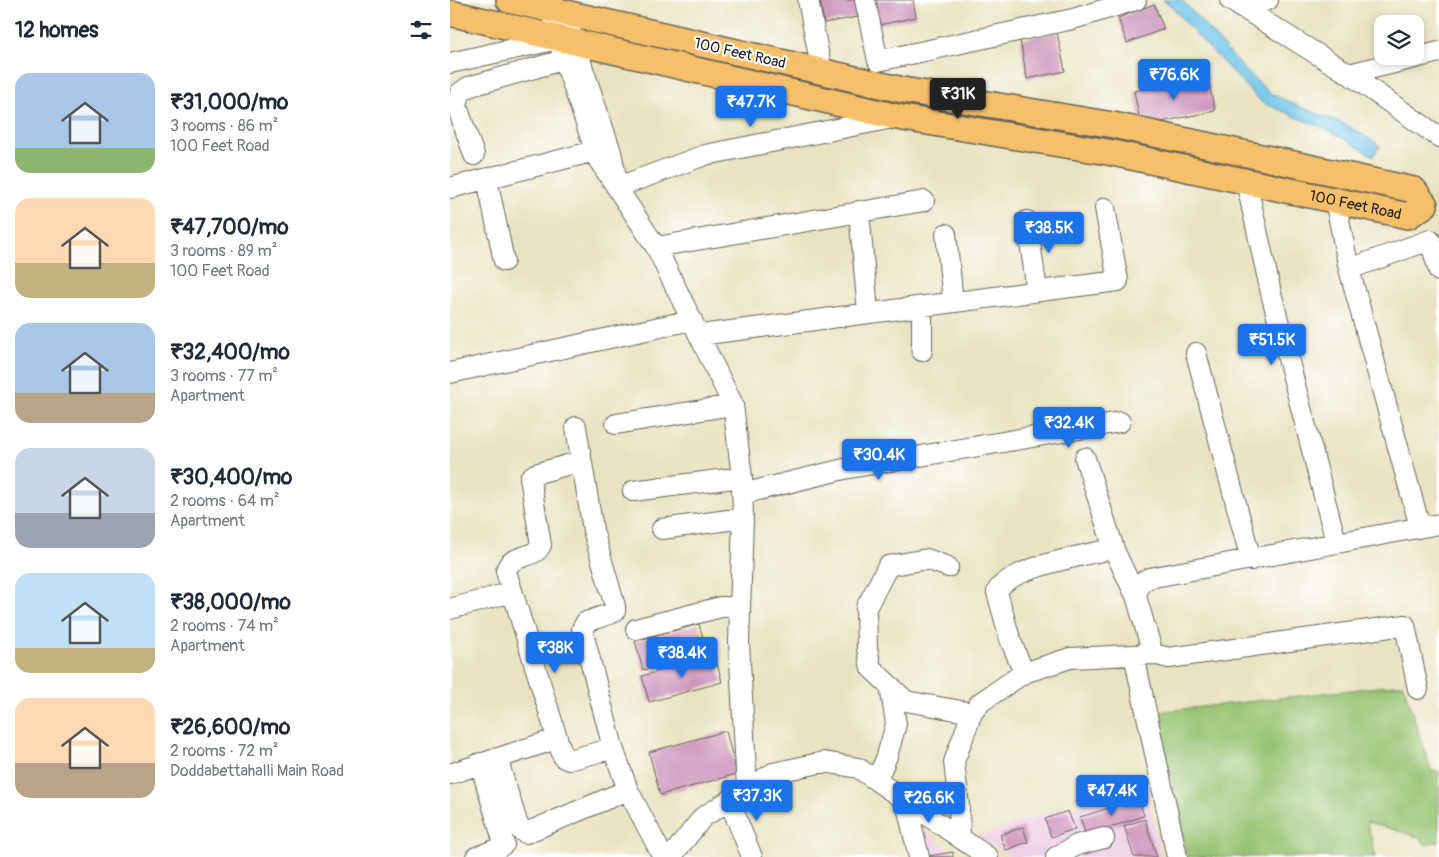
<!DOCTYPE html>
<meta charset="utf-8">
<style>
body{margin:0;font-family:Pangolin,sans-serif;background:#f6f6f7;color:#1f2937;height:100vh;display:flex;flex-direction:column;font-size:19px;white-space:nowrap}
*{box-sizing:border-box;margin:0}
p{font-size:16px;color:#747a83}
.icon{flex:none;width:28px;height:28px;fill:none;stroke:currentColor;stroke-width:2;stroke-linecap:round;stroke-linejoin:round}
.map{position:relative;flex:1;overflow:hidden}
.details{display:flex;flex-direction:column;background:#fff;width:450px}
.details>*{flex:none}
.controls{position:absolute;left:924px;top:15px;display:grid;gap:10px}
.controls a{display:grid;place-items:center;width:50px;height:50px;border-radius:10px;background:#fff;box-shadow:0 2px 8px #0003;font-size:25px}
.price{position:absolute;translate:-50% -42px;padding:0 11px;border-radius:5px;background:#1a73e8;color:#fff;font-size:16px;line-height:32px;filter:drop-shadow(0 1px 2px #0008)}
.price::after{content:'';position:absolute;left:50%;top:30px;width:15px;height:11px;margin-left:-8px;background:inherit;clip-path:polygon(0 0,100% 0,50% 100%)}
.price.selected{background:#222;color:#fff}
ul{padding:0;list-style:none}
li{display:flex;align-items:center;gap:15px;height:125px;padding:0 15px}
li span{display:grid;place-items:center;flex:none;width:140px;height:100px;border-radius:15px;color:#555}
li>.icon{margin-inline-start:auto}
span .icon{width:60px;height:60px;fill:#fffc;stroke-width:1}
li b{font-size:21px}
h2{display:flex;justify-content:space-between;align-items:center;height:60px;padding:0 15px;font-size:21px}
main{display:flex;flex:1;min-height:0}
.map>svg:first-child{display:block}
.built{fill:#eed0e7}
.green{fill:#97c371;stroke:#5a7046}
.water{fill:#69c3e7;stroke:#427082}
.building{fill:#cf96bd}
.lines{fill:none;stroke-linecap:round;stroke-linejoin:round}
.minor-casing{stroke:#646256;stroke-width:22}
.major-casing{stroke:#646256;stroke-width:28}
.minor{stroke:#fff;stroke-width:20}
.major{stroke:#f6c06b;stroke-width:25}
.labels{text-anchor:middle;stroke-width:4;stroke-linejoin:round;paint-order:stroke}
.street-label{font-size:15px;fill:#1c1c1c;stroke:#fff}
</style>
<main>
<section class="details">
<h2>12 homes<svg class="icon" aria-label="filters" viewBox="0 0 24 24"><path d="M4 7h16M4 17h16"/><circle cx="9" cy="7" r="2"/><circle cx="15" cy="17" r="2"/></svg></h2>
<ul>
<li><span style="background:linear-gradient(#a9c7e8 75%,#8fb573 0)"><svg class="icon" aria-label="home" viewBox="0 0 24 24"><path d="M3 11l9-7 9 7M6 9v11h12V9"/></svg></span><div><b>₹31,000/mo</b><p>3 rooms · 86 m²</p><p>100 Feet Road</p></div></li>
<li><span style="background:linear-gradient(#ffd9b3 65%,#c2b280 0)"><svg class="icon" aria-label="home" viewBox="0 0 24 24"><path d="M3 11l9-7 9 7M6 9v11h12V9"/></svg></span><div><b>₹47,700/mo</b><p>3 rooms · 89 m²</p><p>100 Feet Road</p></div></li>
<li><span style="background:linear-gradient(#a9c7e8 70%,#b9a48a 0)"><svg class="icon" aria-label="home" viewBox="0 0 24 24"><path d="M3 11l9-7 9 7M6 9v11h12V9"/></svg></span><div><b>₹32,400/mo</b><p>3 rooms · 77 m²</p><p>Apartment</p></div></li>
<li><span style="background:linear-gradient(#c9d6e8 65%,#9aa5b1 0)"><svg class="icon" aria-label="home" viewBox="0 0 24 24"><path d="M3 11l9-7 9 7M6 9v11h12V9"/></svg></span><div><b>₹30,400/mo</b><p>2 rooms · 64 m²</p><p>Apartment</p></div></li>
<li><span style="background:linear-gradient(#bfe0f5 75%,#c2b280 0)"><svg class="icon" aria-label="home" viewBox="0 0 24 24"><path d="M3 11l9-7 9 7M6 9v11h12V9"/></svg></span><div><b>₹38,000/mo</b><p>2 rooms · 74 m²</p><p>Apartment</p></div></li>
<li><span style="background:linear-gradient(#ffd9b3 65%,#b9a48a 0)"><svg class="icon" aria-label="home" viewBox="0 0 24 24"><path d="M3 11l9-7 9 7M6 9v11h12V9"/></svg></span><div><b>₹26,600/mo</b><p>2 rooms · 72 m²</p><p>Doddabettahalli Main Road</p></div></li>
</ul>
</section>
<div class="map">
<svg width="989" height="857" viewBox="0 0 989 857">
<rect width="100%" height="100%" fill="#fff"/>
<filter id="ink" filterUnits="userSpaceOnUse"><feTurbulence type="fractalNoise" baseFrequency=".02" numOctaves="2"/><feDisplacementMap in="SourceGraphic" scale="10" xChannelSelector="R" yChannelSelector="G"/><feConvolveMatrix kernelMatrix="1 2 1 2 8 2 1 2 1" color-interpolation-filters="sRGB"/></filter>
<filter id="wash" filterUnits="userSpaceOnUse"><feTurbulence type="fractalNoise" baseFrequency=".0096" numOctaves="4" result="noise"/><feDisplacementMap in="SourceGraphic" scale="20" xChannelSelector="R" yChannelSelector="G"/><feGaussianBlur stdDeviation="1.12" result="paint"/><feColorMatrix in="noise" values="0 0 0 0 0 0 0 0 0 0 0 0 0 0 0 0 0 1.4 0 .05"/><feComposite in="paint" operator="in"/></filter>
<g filter="url(#wash)">
<rect width="100%" height="100%" fill="#eae3c1"/>
<path class="built" d="M697 790 711 857H562L527 837 606 810Z
M470 828 510 857H475Z"/>
<path class="green" d="M953 684 982 772 989 771V841L976 845 969 837 917 822 926 857H737L707 712Z"/>
<path class="water" d="M713 0H732L794 69 820 93 848 106 892 123 911 133 930 146 923 156 886 134 811 102 742 30 720 5Z"/>
<g id="blocks">
<path class="building" d="M370 0H405L408 17 374 23Z
M425 0H463L466 17 429 25Z
M704 4 714 29 677 43 668 18Z
M607 32 615 71 577 79 570 40Z
M757 75 765 111 691 126 684 91Z
M249 624 257 653 193 670 185 641Z
M265 655 272 682 199 702 192 676Z
M276 731 287 774 210 795 199 752Z
M689 799 694 816 636 835 630 817Z
M618 811 625 829 601 837 595 819Z
M695 819 707 857H684L674 826Z
M573 827 578 842 556 850 550 835Z
M503 852V857H479V856Z"/>
</g>
</g>
<g filter="url(#ink)">
<use href="#blocks" fill-opacity="0" stroke="#646256" stroke-width="1"/>
<g class="lines">
<g class="minor-casing">
<path id="minor" d="M96 0 105 24 114 59 148 159 206 247 283 405 292 477 293 518 289 642 297 789
M358 0 372 72
M415 0 428 61 623 19 686 0
M780 0 899 74 989 137
M791 8 818 0
M120 30 161 152 168 187 255 155 443 118
M0 63 108 39
M899 74 989 52
M24 155 7 106 10 93 18 87 127 56
M37 179 54 261
M796 181 821 293 886 542
M0 188 145 151
M885 200 899 269 970 527
M409 211 418 312
M577 221 587 291
M496 234 503 302
M206 247 474 201
M899 269 980 240 989 271
M250 335 668 281 655 208
M472 351V306
M746 353 801 560
M0 373 242 320
M166 424 283 405
M126 427 143 530 165 606V611L162 613 136 622 132 629 163 748
M635 458 665 552
M131 461 85 474 80 478 91 545C85 560 60 553 56 571L112 754 114 758 119 760 163 748 178 790 213 857
M183 491 292 477
M292 494 394 469 670 422
M212 529 293 518
M498 567 477 559 438 566 416 608 417 648 421 668 456 701 522 713
M0 609 62 592
M186 629 271 607H290
M684 655 727 857
M574 673 560 639 547 592C556 569 633 555 657 550L665 552 686 596
M968 689 955 625 719 658 703 654 686 596 690 583 699 578 989 524
M47 758 67 822C69 828 70 832 76 833L178 790
M0 774 106 739
M427 780 437 756 446 724 440 686
M455 798 469 857
M279 800 302 857
M510 837 509 806 504 762 522 713 531 702 574 673 620 658 703 654
M26 857 47 849 54 844 30 763
M221 857 253 817 323 773 374 762 408 768 538 857
M606 857 627 845 654 838"/>
</g>
<g class="major-casing">
<g id="major">
<path id="s1" d="M0 13 447 117 658 152 958 216 975 205 964 190 663 125 453 90 59 0"/>
</g>
</g>
<use href="#minor" class="minor"/>
<use href="#major" class="major"/>
</g>
</g>
<g class="labels">
<g class="street-label">
<text transform="translate(290 53) rotate(13)" y="5">100 Feet Road</text>
<text dy="5" stroke="none"><textPath href="#s1" startOffset="926">100 Feet Road</textPath></text>
</g>
</g>
</svg>
<div class="controls">
<a><svg class="icon" aria-label="layers" viewBox="0 0 24 24"><path d="M12 4l9 5-9 5-9-5zM3 14l9 5 9-5"/></svg></a>
</div>
<b class="price" style="left:724px;top:101px">₹76.6K</b>
<b class="price selected" style="left:508px;top:120px">₹31K</b>
<b class="price" style="left:301px;top:128px">₹47.7K</b>
<b class="price" style="left:599px;top:254px">₹38.5K</b>
<b class="price" style="left:822px;top:366px">₹51.5K</b>
<b class="price" style="left:619px;top:449px">₹32.4K</b>
<b class="price" style="left:429px;top:481px">₹30.4K</b>
<b class="price" style="left:105px;top:674px">₹38K</b>
<b class="price" style="left:232px;top:679px">₹38.4K</b>
<b class="price" style="left:662px;top:817px">₹47.4K</b>
<b class="price" style="left:307px;top:822px">₹37.3K</b>
<b class="price" style="left:479px;top:824px">₹26.6K</b>
</div>
</main>
